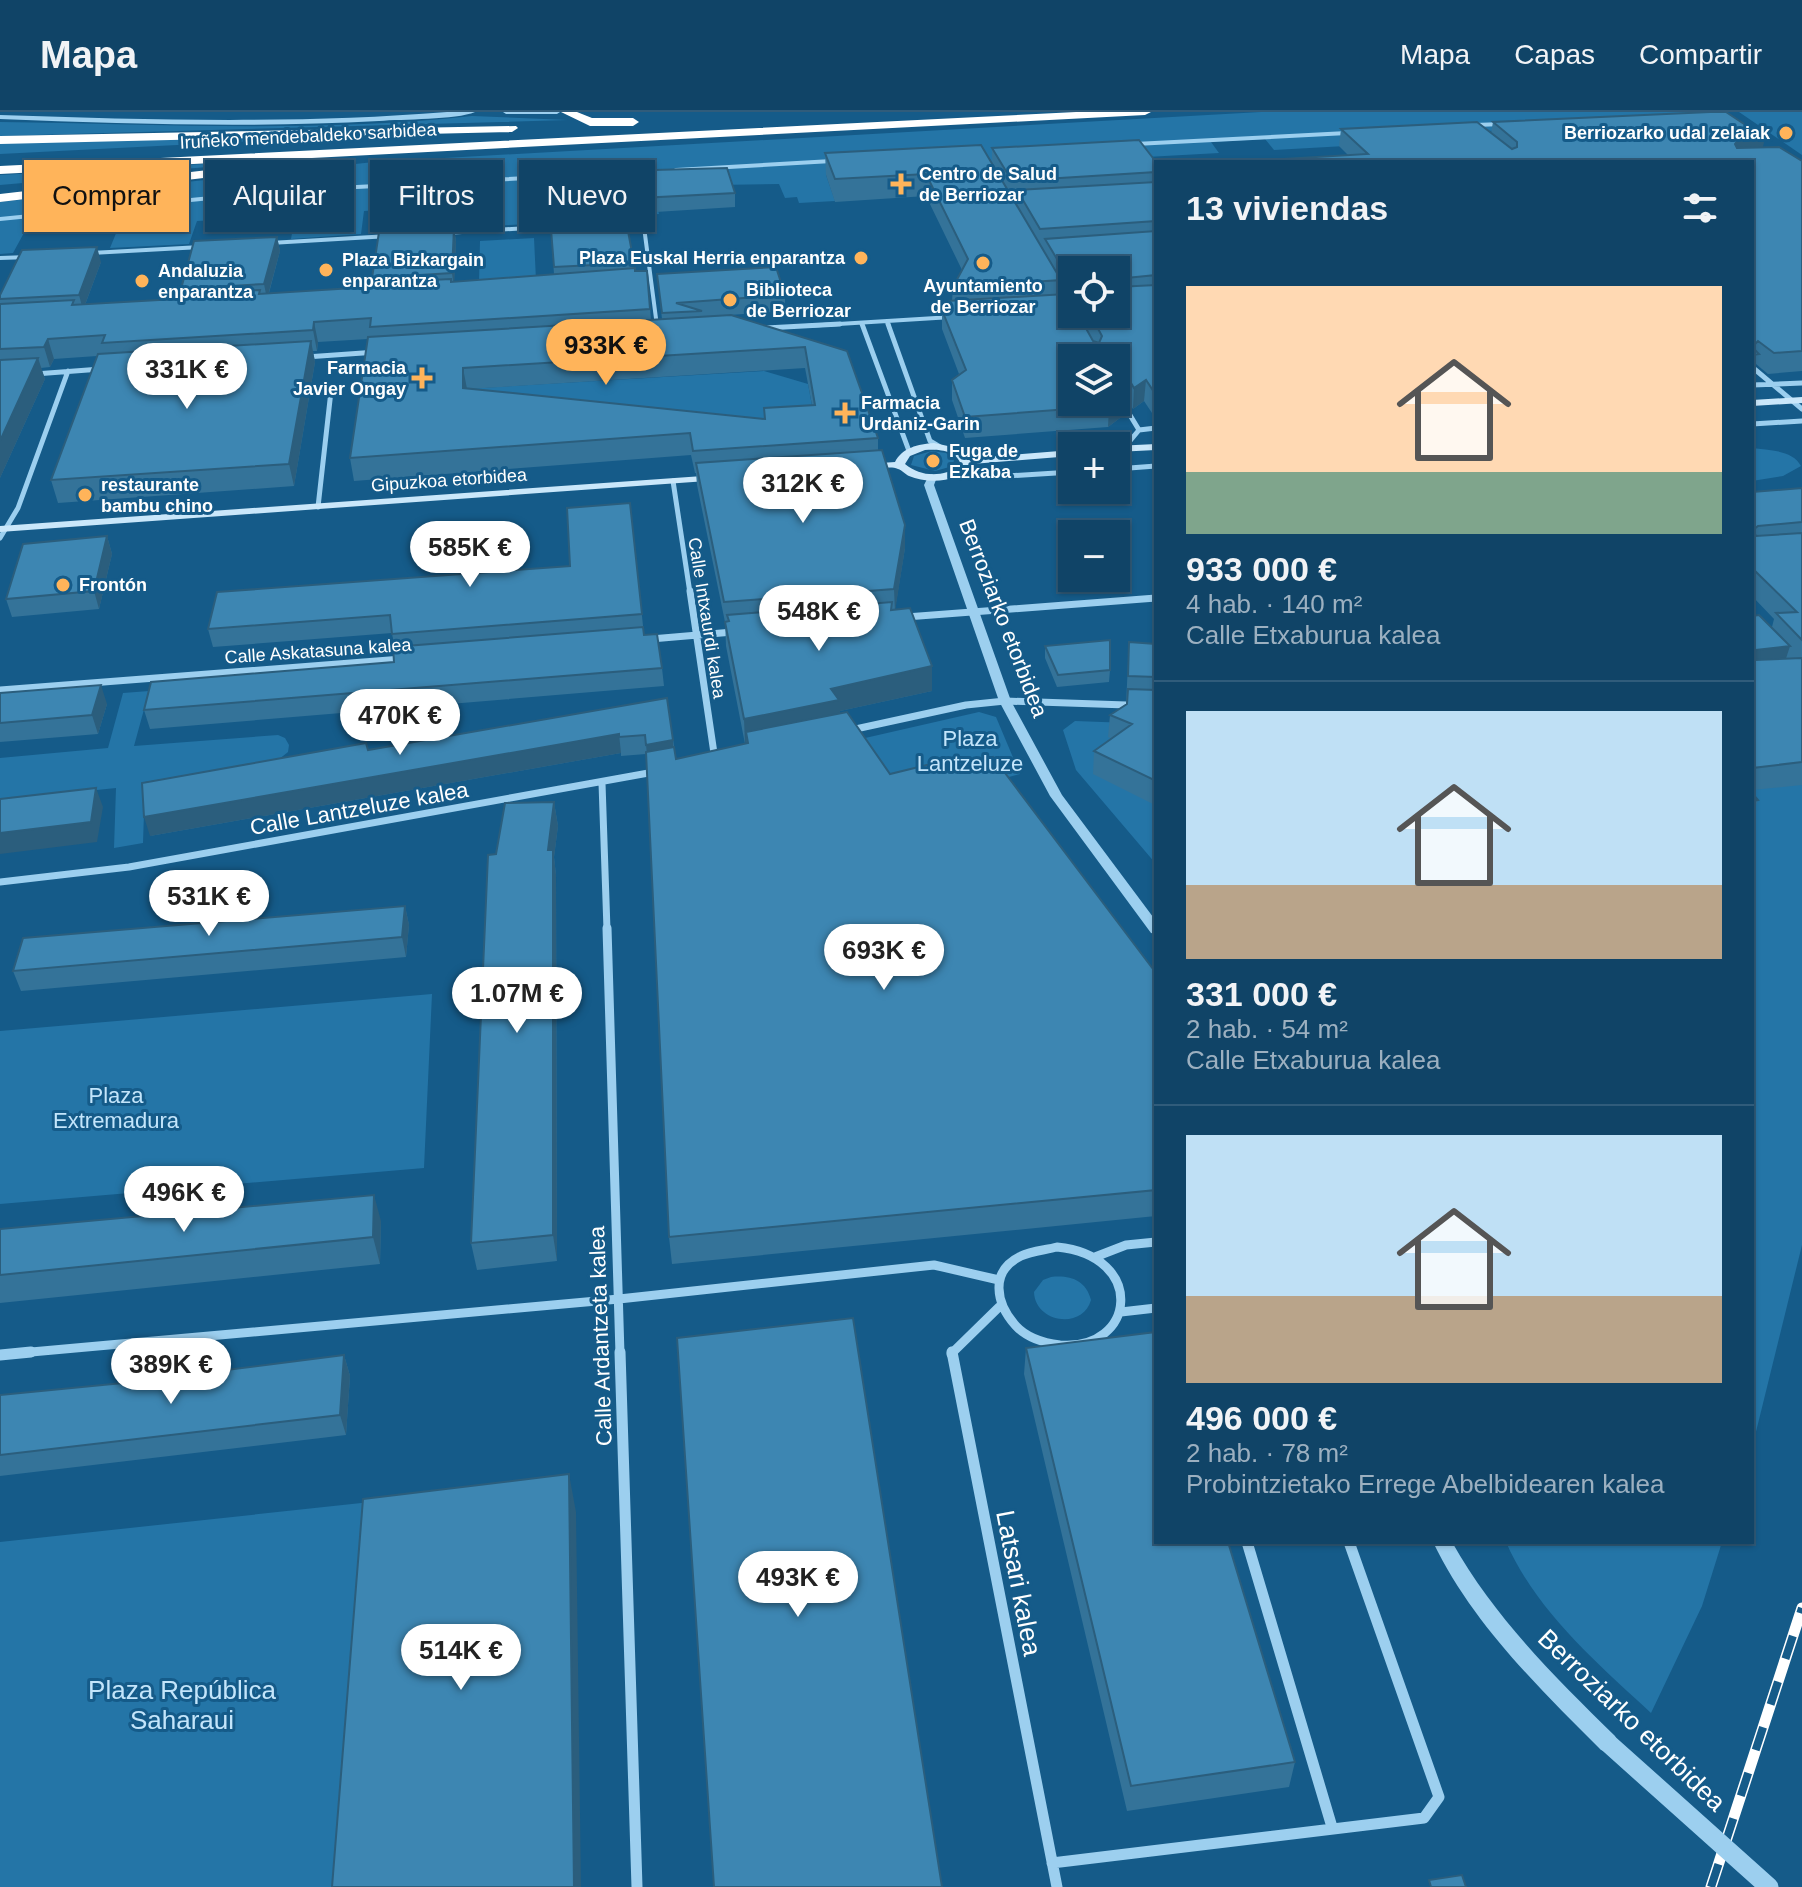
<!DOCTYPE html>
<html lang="es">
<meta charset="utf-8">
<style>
body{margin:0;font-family:Arial,sans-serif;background:#1e4e70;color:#f1f3f6;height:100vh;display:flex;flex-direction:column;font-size:30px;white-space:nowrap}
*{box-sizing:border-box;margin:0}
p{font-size:26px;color:#9cb0c0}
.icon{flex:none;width:44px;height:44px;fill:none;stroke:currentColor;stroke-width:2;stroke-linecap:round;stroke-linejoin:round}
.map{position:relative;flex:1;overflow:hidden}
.details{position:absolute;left:1154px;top:48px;width:600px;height:1384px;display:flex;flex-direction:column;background:#104467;border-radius:0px;box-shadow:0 2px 6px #0004,0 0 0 2px #305c7b}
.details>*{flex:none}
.guide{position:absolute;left:24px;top:48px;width:760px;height:72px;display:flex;gap:16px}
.buttons{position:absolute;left:1058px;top:144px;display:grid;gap:16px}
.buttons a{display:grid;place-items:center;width:72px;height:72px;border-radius:0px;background:#104467;box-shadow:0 2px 6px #0004,0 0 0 2px #305c7b;font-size:40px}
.price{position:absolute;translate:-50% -68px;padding:0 18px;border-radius:28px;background:#fff;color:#222;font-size:26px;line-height:52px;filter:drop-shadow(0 2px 4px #0008)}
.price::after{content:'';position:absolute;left:50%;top:48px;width:24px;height:18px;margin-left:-12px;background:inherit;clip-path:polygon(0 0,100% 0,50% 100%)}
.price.selected{background:#ffb45a;color:#111}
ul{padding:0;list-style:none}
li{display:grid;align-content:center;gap:16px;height:424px;padding:0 32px}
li+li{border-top:2px solid #305c7b}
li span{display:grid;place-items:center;height:248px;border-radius:0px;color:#555}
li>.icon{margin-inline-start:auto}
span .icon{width:144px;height:144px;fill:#fffc;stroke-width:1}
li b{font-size:34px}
h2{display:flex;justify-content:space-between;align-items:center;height:96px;padding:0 32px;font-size:34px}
.pill{padding:0 28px;border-radius:0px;background:#104467;box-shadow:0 2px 6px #0004,0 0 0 2px #305c7b;font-size:28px;line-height:72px}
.pill.selected{background:#ffb45a;color:#111}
header{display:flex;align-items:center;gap:48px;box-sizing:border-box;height:112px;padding:0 40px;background:#104467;border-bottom:2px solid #305c7b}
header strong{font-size:38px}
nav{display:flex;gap:44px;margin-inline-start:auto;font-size:28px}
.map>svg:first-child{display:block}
.green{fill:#2475a7}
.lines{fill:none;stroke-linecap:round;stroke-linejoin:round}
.pedestrian{stroke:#9ccfef;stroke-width:4}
.minor-far4{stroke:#9ccfef;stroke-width:4}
.minor-far3{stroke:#9ccfef;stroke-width:5}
.minor-far2{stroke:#9ccfef;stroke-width:7}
.minor-far1{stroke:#9ccfef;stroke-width:9}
.minor{stroke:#9ccfef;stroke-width:11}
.tertiary{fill:#9ccfef;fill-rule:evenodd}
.secondary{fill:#cae7fa;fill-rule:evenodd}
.motorway{fill:#fff;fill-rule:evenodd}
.rail-casing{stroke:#fff;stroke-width:11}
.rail{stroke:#155b89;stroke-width:8;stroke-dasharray:24;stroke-linecap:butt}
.tertiary-bridge{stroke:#9ccfef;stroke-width:19}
.wall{fill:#347399;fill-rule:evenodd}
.shaded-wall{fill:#2b5e7d}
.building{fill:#3d86b2;stroke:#2b5e7d;stroke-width:2;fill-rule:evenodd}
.poi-dot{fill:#ffb45a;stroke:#155b89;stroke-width:3}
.labels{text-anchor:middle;stroke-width:6;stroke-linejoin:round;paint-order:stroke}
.far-poi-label{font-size:18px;font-weight:bold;fill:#fff;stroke:#155b89;text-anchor:start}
.far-street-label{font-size:18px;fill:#fff;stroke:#155b89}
.street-label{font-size:22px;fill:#fff;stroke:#155b89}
.park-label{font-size:22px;fill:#c3e5fb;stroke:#155b89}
.near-street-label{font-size:26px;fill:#fff;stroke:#155b89}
.near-park-label{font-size:26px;fill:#c3e5fb;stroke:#155b89}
</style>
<header>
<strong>Mapa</strong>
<nav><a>Mapa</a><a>Capas</a><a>Compartir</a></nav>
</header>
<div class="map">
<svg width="1802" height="1775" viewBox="0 0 1802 1775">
<rect width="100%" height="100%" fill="#155b89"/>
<path class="green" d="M1261 0H1699L1706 5 1701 8 1467 20 1470 27 1274 38 1265 27 1211 30 1219 41 826 63 835 89 799 91 797 85 785 86 779 72 652 74 659 102C615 105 614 103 584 72H567L566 88 524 92 521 96 532 112 466 115 465 93 364 99 361 122 291 127 295 104 197 109 189 132 110 136 119 114 25 119 13 141 0 142V90L374 50Z
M1739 0H1802V43Z
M472 4 568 8 0 24V10C157 12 316 21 472 4Z
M389 21 376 23 0 42V31Z
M299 47 0 73V63Z
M534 126 536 168 479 171 480 129Z
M764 259 808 272 816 315 412 280Z
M1752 336C1768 338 1793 338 1801 354L1783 364 1752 369Z
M932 339 946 341 954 347 953 354 935 359 911 353 914 344Z
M149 579 134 634 278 623 285 626 289 633 288 640 278 648 145 670 143 731 114 736 116 676 0 688V646L108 636 123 581Z
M1802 580V1133L1752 1336V584Z
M979 600 996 605 1020 662 954 680 865 693 852 629Z
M1075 609 1156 612V752L1076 658 1063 618Z
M432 882 424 1056 0 1092V919Z
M1051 1165C1070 1163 1086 1168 1091 1188 1083 1218 1035 1211 1034 1180L1043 1168Z
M380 1389 349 1775H0V1430Z
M1506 1430H1722L1702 1494 1651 1601C1597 1551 1536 1499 1506 1430Z"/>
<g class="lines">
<path class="pedestrian" d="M1475 13 1503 12
M1135 32 1347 21
M676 58 832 49
M0 107 280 79 660 59"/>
<path class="minor-far4" d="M618 111 644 115 657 214
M446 121 560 114
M270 131 389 124
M91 141 201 135
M0 146 29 145
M887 209 889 214
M806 214 952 205"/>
<path class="minor-far3" d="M657 212 658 218
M862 212 909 339
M888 212 930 329 940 335
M766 216 840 212
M306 245 377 240
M1752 255 1802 297
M35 262 101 257
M1752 273 1802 271
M1116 280 1139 318 1129 330 1116 337
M1752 312 1802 309
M1139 318 1156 316
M1116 357 1156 354
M961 359 991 365 1072 360
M673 369 690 481
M318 395 331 279
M0 426 18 396 68 259"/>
<path class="minor-far2" d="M690 479 715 648
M906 505 1156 486
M651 527 733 520
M0 578 402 547
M851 618 966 593 1005 589 1156 594
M602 671 607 818
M0 770 129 755 654 660"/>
<path class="minor-far1" d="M607 816 620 1242
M1057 1135C1147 1144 1136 1239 1060 1233 1044 1231 1027 1226 1016 1214 996 1192 989 1159 1021 1144 1031 1139 1046 1138 1057 1135Z
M1095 1145 1126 1133 1156 1130
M1121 1200 1156 1196
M9 1242 619 1187 934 1153 999 1168
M951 1242 999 1195"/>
<path class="minor" d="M620 1240 637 1775
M952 1240 1057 1775
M0 1243 31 1240
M1247 1430 1332 1715
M1052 1751 1424 1706 1439 1685 1349 1430"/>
<path class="tertiary" d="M447 0H475C456 8 402 7 379 9 253 16 126 12 0 7V3C149 8 298 12 447 0Z
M503 0H560L557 2H506Z
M932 362 937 365 934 373 1011 589 1062 683 1156 809V822L1151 821 1050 684 999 589 924 373 929 363Z
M1433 1430H1452C1494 1505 1554 1564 1615 1624L1618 1631 1615 1638 1608 1640 1601 1638C1538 1575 1472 1511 1433 1430Z"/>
<path class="secondary" d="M1802 285V291L1752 294V288Z
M934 331 957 336 970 346 1072 338V344L972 352C960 371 928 372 909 364 905 362 902 358 898 357 886 352 873 362 861 355L867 352 895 350C902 336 918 332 934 331ZM925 338C938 337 957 338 961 353 944 365 922 366 905 352L910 344Z
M1156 332V338L1116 340 1115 334Z
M717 363 723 366 721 368 0 420V414Z"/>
<path class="motorway" d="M561 0H577L592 6H633L639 10 633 14H590Z
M1076 0H1151L1145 3 0 62V54Z
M516 14 518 16 512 20 0 32V24Z
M208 58 214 62 212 65 0 90V82Z"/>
<g class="rail-casing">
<path id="rail" d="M1711 1775 1802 1496"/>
</g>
<use href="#rail" class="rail"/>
<path class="tertiary-bridge" d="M1608 1631 1769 1775"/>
</g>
<path class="wall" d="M1493 10 1763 36 1802 49V259L1768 262 1756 252 1752 263V50L1348 43 1339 34 1341 17 1491 21Z
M992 36 1156 50V307L1144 289 1133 297 1125 285 1124 303 1108 315 965 326 952 288V268L959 262 942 217V198L952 189 953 175 962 158 926 84 835 90 826 63 825 41 992 51ZM1072 158 1116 202H1072ZM1060 173 1065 182H1060ZM1116 246V290H1072Z
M623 70 735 81V95L624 102 634 156 635 159H647L651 208 662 207 657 162 785 183V199L702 205 847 239 878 326V338L905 413V436L895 497 932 554V579L840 599V601L890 662 1156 861V1104L672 1152 669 1125 646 642 621 644V641L150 724 368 638 667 586 676 647 745 632 726 534 725 510 697 373 696 361H695L691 343 354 369 350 346 368 227 318 230 317 239H313L315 250 294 374 58 391 51 368 97 244 54 247 50 255 41 256 45 267 0 366V183L101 150 85 193 176 187 182 182 181 177 277 125 280 139 269 181 369 175 373 171 372 166 454 115 456 130 454 170 554 162 548 78ZM805 256 812 293 764 296V307L468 277Z
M1802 376V673L1752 678V504L1772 515 1774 507 1752 484V380Z
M630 391 644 523 662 556 664 574 150 617 144 598 394 550V534L392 521 213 535 208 517 570 454Z
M107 424 112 442 99 497 12 505 6 487Z
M1129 530 1156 532V703L1152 701 1153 692 1093 662 1094 639 1112 627 1108 625 1110 603 1126 593Z
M1045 534 1110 558 1109 570 1057 575 1045 546Z
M0 581 107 592 98 622 0 630Z
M1752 681 1758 688 1752 705Z
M554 690 558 714 554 745 556 763 557 1149 477 1158 471 1131 496 742Z
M405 794 409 813 406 845 21 879 13 859Z
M381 1109 380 1152 0 1191V1117Z
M1026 1236 1295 1650 1289 1675 1127 1699 1024 1262Z
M344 1243 350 1264 346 1323 0 1364V1283L123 1271Z"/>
<path class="shaded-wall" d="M1765 26 1761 43 1730 50 1735 32 1738 28Z
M454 115 456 130 454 177 452 161Z
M277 125 280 139 267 187 264 172Z
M97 135 101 150 83 198 79 183Z
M314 210 318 230 317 239 313 218Z
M48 227 54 247 50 255 44 235Z
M311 229 315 250 294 374 289 352Z
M38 246 45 267 0 366V329Z
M463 256 467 277 463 276Z
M1146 268 1144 289 1133 297 1134 276Z
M1125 283 1124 303 1108 315 1109 294Z
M905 413V436L895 500 894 477Z
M107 424 112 442 99 497 94 479Z
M1790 534 1783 556 1752 560 1753 542 1756 538Z
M932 554V579L840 599V613L746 620 747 632H745L744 607 831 577Z
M101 573 107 592 98 622 92 603Z
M619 622 621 641 150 724 144 705Z
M673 628 674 647 648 652 646 633Z
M96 676 103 695 97 730 0 742V721Z
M554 690 558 714 554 745 556 763 557 1149 553 1123 548 738Z
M405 794 409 813 406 845 402 825Z
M374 1083 381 1109 380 1152 373 1125Z
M344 1243 350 1264 346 1323 340 1303Z
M569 1362 576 1400 581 1775H574Z"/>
<path class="building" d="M1710 0H1726L1765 26 1738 28 1735 32 1737 36 1779 35 1802 49V239L1774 241 1758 229 1752 235 1759 242 1752 243V50H1231L1368 42 1341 17 1477 10 1512 37 1517 35V30L1493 10Z
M1139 28 1156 50V60L1012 69 992 36Z
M981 33 1061 168 953 175 968 147 926 62 835 67 825 41Z
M727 56 735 81 622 87 623 93 549 96 548 78 573 75 571 62 591 64 596 60 623 70 654 58Z
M1156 70V109L1040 117 1017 78Z
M625 103 634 151 554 155 550 105Z
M454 115 452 161 372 166 379 120Z
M1156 119V163L1116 167V158H1072V172L1045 127Z
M277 125 264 172 181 177 194 129Z
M97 135 79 183 0 187V183L22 138Z
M776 155 785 183 676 191 702 199 662 201 657 162Z
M635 156V159H647L650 197 370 215 371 206 314 210 313 218 102 231 105 223 48 227 44 235 0 237V192L74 188 72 193 176 187 177 182 260 178 259 182 369 175 370 171 451 167V170Z
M1156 173V283L1146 268 1134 276 1122 256 1117 254 1116 255V246H1072V290H1115L1109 294 965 305 952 268 966 258 942 198 947 189 1066 182 1072 192V202H1078L1093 229 1099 231 1102 224 1090 202H1116V174L1117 175Z
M731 203 847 239 878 326 693 339 690 321 350 346 368 225ZM805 235 815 293 764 296 765 307 463 276V256Z
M311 229 289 352 51 368 98 242Z
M38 246 0 329V248Z
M1116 267 1125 283 1116 289Z
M882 338 905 413 894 477 724 490 696 351Z
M1802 376V410L1758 414 1753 418 1756 424 1802 421V528L1776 501 1797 500 1752 456V380Z
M630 391 642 502 392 522 390 503 208 517 217 480 570 454 567 396Z
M107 424 94 479 6 487 23 432Z
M892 490 891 498 910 496 932 554 831 577 839 588 744 607 725 510 729 509 727 503Z
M1759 503 1790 534 1756 538 1753 542 1755 548 1802 546V650L1752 656V504Z
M643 515 644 523 657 522 662 556 144 598 151 570 394 550 393 535Z
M1110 528V558L1058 563 1045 534Z
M1129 530 1156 532V565L1128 564Z
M101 573 92 603 0 611V581Z
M1128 577 1156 578V669L1094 639 1132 612 1110 603 1127 592Z
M667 586 673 628 646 633 645 623 619 625V622L144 705 142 671 366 631 368 638Z
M847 600 890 662 943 649 954 655 993 645 1156 861V1078L669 1125 646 640 674 635 676 647 748 631 746 620Z
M96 676 91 710 0 721V687Z
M1752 681 1758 688 1752 689Z
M554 690 548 738H553V1123L471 1131 488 743 496 742 505 691Z
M405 794 402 825 13 859 23 826Z
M374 1083 373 1125 0 1163V1117Z
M853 1206 942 1775H714L677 1226Z
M1156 1220V1430H1228L1295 1650 1131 1674 1026 1236Z
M344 1243 340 1303 0 1343V1283L123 1271Z
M569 1362 574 1775H332L363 1387Z
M1462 1763 1466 1775H1431L1429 1768Z"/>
<g class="poi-dot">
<circle cx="1786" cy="21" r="8"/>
<path d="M897 60h8v8h8v8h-8v8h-8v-8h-8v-8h8z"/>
<circle cx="861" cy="146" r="8"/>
<circle cx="983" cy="151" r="8"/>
<circle cx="326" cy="158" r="8"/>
<circle cx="142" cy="169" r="8"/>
<circle cx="730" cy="188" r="8"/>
<path d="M418 254h8v8h8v8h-8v8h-8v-8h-8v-8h8z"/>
<path d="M841 289h8v8h8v8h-8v8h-8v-8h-8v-8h8z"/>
<circle cx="933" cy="349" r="8"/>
<circle cx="85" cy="383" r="8"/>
<circle cx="63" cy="473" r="8"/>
</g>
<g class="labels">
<g class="far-poi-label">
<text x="1770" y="27" text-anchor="end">Berriozarko udal zelaiak</text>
<text x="919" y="68">Centro de Salud<tspan x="919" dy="21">de Berriozar</tspan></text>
<text x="845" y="152" text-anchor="end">Plaza Euskal Herria enparantza</text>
<text x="342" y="154">Plaza Bizkargain<tspan x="342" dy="21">enparantza</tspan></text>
<text x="158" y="165">Andaluzia<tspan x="158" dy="21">enparantza</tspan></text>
<text x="983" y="180" text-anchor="middle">Ayuntamiento<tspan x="983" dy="21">de Berriozar</tspan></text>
<text x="746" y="184">Biblioteca<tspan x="746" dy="21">de Berriozar</tspan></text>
<text x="406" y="262" text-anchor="end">Farmacia<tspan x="406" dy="21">Javier Ongay</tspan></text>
<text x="861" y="297">Farmacia<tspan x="861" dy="21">Urdaniz-Garin</tspan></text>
<text x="949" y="345">Fuga de<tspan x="949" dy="21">Ezkaba</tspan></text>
<text x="101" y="379">restaurante<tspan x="101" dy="21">bambu chino</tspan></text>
<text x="79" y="479">Frontón</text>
</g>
<g class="far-street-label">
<text transform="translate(308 24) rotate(-3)" y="6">Iruñeko mendebaldeko sarbidea</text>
<text transform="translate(449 368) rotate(-4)" y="6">Gipuzkoa etorbidea</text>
<text transform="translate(707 506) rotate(81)" y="6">Calle Intxaurdi kalea</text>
<text transform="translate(318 539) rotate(-4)" y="6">Calle Askatasuna kalea</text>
</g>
<g class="street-label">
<text transform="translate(1004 506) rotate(69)" y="8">Berroziarko etorbidea</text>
<text transform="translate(359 696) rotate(-10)" y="8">Calle Lantzeluze kalea</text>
<text transform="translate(600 1224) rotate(-92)" y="8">Calle Ardantzeta kalea</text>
</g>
<g class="park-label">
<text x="970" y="634">Plaza<tspan x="970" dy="25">Lantzeluze</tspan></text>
<text x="116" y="991">Plaza<tspan x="116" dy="25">Extremadura</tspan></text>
</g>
<g class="near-street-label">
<text transform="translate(1019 1471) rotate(79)" y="9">Latsari kalea</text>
<text transform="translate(1632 1608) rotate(44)" y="9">Berroziarko etorbidea</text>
</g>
<g class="near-park-label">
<text x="182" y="1587">Plaza República<tspan x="182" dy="30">Saharaui</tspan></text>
</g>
</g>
</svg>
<div class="buttons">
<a><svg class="icon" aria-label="locate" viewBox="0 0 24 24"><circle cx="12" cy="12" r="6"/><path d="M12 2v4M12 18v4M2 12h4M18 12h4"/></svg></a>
<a><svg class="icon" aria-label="layers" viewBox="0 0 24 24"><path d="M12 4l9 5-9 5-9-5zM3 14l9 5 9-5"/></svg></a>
<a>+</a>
<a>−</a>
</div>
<b class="price selected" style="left:606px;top:275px">933K €</b>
<b class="price" style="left:187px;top:299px">331K €</b>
<b class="price" style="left:803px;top:413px">312K €</b>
<b class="price" style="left:470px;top:477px">585K €</b>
<b class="price" style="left:819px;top:541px">548K €</b>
<b class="price" style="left:400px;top:645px">470K €</b>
<b class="price" style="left:209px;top:826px">531K €</b>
<b class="price" style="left:884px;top:880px">693K €</b>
<b class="price" style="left:517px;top:923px">1.07M €</b>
<b class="price" style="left:184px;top:1122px">496K €</b>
<b class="price" style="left:171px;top:1294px">389K €</b>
<b class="price" style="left:798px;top:1507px">493K €</b>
<b class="price" style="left:461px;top:1580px">514K €</b>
<div class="guide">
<a class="pill selected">Comprar</a>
<a class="pill">Alquilar</a>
<a class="pill">Filtros</a>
<a class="pill">Nuevo</a>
</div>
<section class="details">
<h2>13 viviendas<svg class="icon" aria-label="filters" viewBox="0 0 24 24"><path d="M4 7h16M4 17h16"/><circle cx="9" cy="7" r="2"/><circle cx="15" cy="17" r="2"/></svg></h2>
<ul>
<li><span style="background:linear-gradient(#ffd9b3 75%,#7fa58c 0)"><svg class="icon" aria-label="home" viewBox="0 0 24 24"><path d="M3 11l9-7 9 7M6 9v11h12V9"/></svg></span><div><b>933 000 €</b><p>4 hab. · 140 m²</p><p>Calle Etxaburua kalea</p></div></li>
<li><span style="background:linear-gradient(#bfe0f5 70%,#b9a48a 0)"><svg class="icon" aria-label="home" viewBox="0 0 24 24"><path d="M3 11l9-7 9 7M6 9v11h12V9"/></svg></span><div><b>331 000 €</b><p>2 hab. · 54 m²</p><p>Calle Etxaburua kalea</p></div></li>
<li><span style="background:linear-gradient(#bfe0f5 65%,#b9a48a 0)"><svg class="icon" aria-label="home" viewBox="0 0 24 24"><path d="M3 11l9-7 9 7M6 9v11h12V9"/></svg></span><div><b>496 000 €</b><p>2 hab. · 78 m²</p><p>Probintzietako Errege Abelbidearen kalea</p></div></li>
</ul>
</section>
</div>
